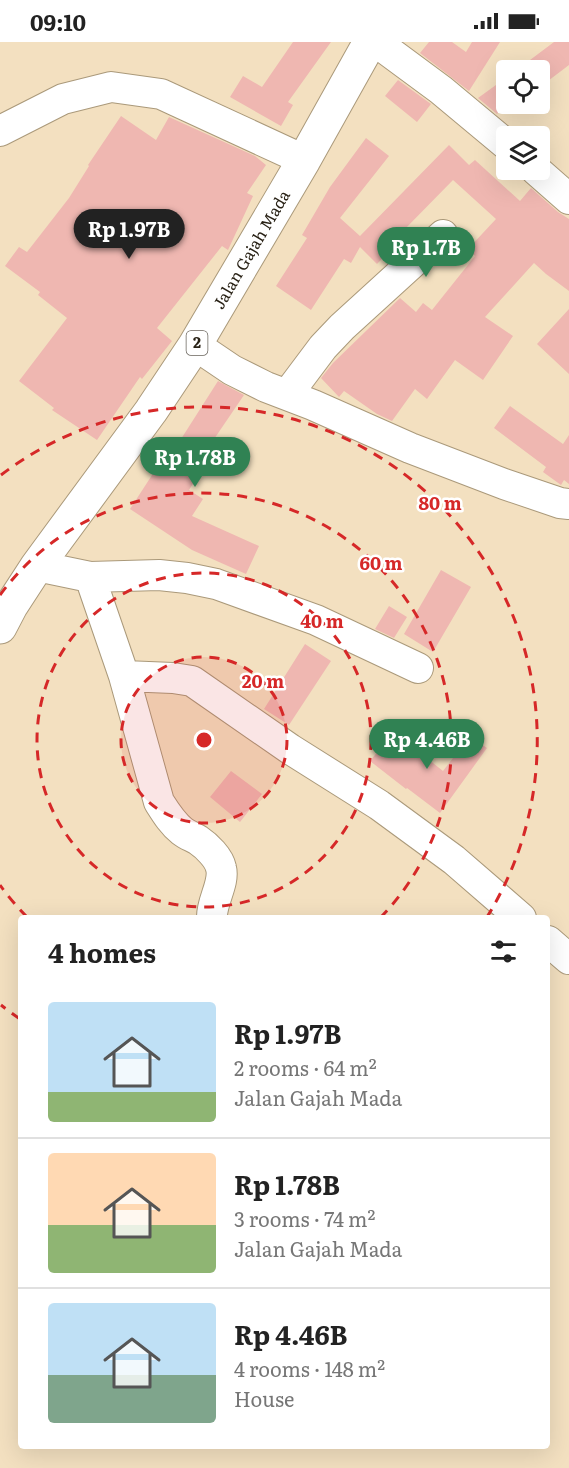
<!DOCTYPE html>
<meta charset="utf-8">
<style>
body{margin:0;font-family:Literata,serif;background:#f2f2f2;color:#222;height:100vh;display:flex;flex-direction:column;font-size:22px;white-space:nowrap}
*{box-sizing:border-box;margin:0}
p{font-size:20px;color:#767676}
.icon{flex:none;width:33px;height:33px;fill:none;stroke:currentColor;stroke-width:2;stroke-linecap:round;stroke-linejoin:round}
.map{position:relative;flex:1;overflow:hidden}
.drawer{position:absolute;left:18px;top:873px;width:532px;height:534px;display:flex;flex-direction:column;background:#fff;border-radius:6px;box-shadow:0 6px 24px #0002}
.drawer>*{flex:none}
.fabs{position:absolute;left:496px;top:18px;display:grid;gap:12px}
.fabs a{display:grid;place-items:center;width:54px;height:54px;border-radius:6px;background:#fff;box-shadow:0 6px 24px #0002;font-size:30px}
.price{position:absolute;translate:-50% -51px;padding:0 14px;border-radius:21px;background:#308253;color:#fff;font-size:20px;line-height:39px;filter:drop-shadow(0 2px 3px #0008)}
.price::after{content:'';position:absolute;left:50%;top:36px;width:18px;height:14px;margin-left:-9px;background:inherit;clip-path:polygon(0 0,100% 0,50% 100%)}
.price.selected{background:#222;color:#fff}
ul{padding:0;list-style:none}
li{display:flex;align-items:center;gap:18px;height:150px;padding:0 30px}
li+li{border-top:2px solid #e0e0e0}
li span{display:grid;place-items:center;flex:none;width:168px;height:120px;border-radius:6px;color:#555}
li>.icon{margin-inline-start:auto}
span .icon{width:72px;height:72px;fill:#fffc;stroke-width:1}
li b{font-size:26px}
h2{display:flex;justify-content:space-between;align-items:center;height:72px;padding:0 30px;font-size:26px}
.status{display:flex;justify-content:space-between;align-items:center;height:42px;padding:0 30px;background:#fff;direction:ltr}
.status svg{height:16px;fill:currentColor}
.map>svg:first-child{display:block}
.building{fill:#efb7b1}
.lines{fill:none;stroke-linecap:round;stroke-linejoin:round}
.minor-casing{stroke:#aa997a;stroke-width:32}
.highway-casing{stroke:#aa997a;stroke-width:35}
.minor{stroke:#fff;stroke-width:30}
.highway{stroke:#fff;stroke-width:33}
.ring{fill:none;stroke:#d62828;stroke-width:3;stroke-dasharray:10 8}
.labels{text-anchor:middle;stroke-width:5;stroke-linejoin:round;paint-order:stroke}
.shield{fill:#fff;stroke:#69645c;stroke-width:1.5}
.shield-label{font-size:15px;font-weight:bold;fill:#292216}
.street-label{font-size:16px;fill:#292216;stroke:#fff}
.centre{fill:#d62828;stroke:#fff;stroke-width:3}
.ring-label{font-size:18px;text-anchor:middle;font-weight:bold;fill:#d62828;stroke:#fff;stroke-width:5;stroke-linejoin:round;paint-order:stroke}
</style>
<div class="status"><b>09:10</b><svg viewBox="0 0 49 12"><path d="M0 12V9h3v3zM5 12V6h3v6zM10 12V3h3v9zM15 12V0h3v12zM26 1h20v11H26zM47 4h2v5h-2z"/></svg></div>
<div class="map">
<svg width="569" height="1426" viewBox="0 0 569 1426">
<rect width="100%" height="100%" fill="#f3e0c0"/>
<path class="building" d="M293 0H331L288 60 293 63 281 84 230 55 243 34 262 45Z
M429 0H452L466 10 472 0H500L469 49 420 11Z
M554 0H569V23L544 42 540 36V28H536L530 18Z
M507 35V61L497 72 478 56Z
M398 38 431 62 417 80 385 54Z
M121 74 156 98 169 75 255 114 266 123 247 151 253 154 228 208 222 204 157 286 172 299 142 337 140 335 97 398 52 368 54 366 19 339 67 276 38 253 40 250 5 224 19 205 27 210 69 156 89 124 88 123Z
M366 96 389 114 340 176 360 194 449 103 469 123 475 118 520 159 531 146 558 170 569 177V249L546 232 534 221 485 275 513 294 483 338 455 318 427 357 415 347 392 379 377 372 344 349 339 355 321 336 333 321 400 256 416 270 423 261 432 268 475 214 468 207 496 177 453 138 402 190 405 193 377 222 360 205 351 221 344 217 311 268 276 244 307 196 302 193 330 145Z
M569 267V332L537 302Z
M218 339 244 353 208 406 210 407 199 422 203 426 189 448 203 457 192 474 259 504 246 532 192 508 130 467 156 427 160 430Z
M510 364 563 402 569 393V442L564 438 561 443 543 430 546 425 494 386Z
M441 528 471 545 433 610 404 592Z
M389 564 407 575 394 596 375 587Z
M305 602 331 619 289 683 264 667Z
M394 690 443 729 470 694 487 706 440 771 407 746 406 747 370 719Z
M231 729 262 752 240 780 210 755Z"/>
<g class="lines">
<g class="minor-casing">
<path id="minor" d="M376 0 441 48 507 103
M0 89 63 57 111 45 161 52 304 118
M536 128 569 157
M195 303 232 328 266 345 313 363 410 406 504 442 560 461 569 462
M287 353 323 305 342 285 443 193
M37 524 90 535 124 634 159 760C166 771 172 781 182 789 187 793 193 795 198 798 207 804 219 816 221 826 225 841 211 860 212 876
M90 535 159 533 187 536 216 542 316 578 418 626
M124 634 173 636 192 639 290 707 379 763 454 818 521 876
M548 899 569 917"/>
</g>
<g class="highway-casing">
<g id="highway">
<path id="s1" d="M0 585 11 564 37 524 151 369 195 303 304 118 370 0"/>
</g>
</g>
<use href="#minor" class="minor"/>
<use href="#highway" class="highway"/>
</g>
<circle cx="204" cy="698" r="83" fill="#d62828" fill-opacity=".12"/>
<g class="ring">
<circle cx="204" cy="698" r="83"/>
<circle cx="204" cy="698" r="167"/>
<path d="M27 875A250 250 0 0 1 0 843M0 553A250 250 0 1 1 381 875"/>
<path d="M20 977A334 334 0 0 1 1 963M1 433A334 334 0 0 1 487 875"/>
</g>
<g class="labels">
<rect class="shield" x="186.5" y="289" width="21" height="24" rx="4.5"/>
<g class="shield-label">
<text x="197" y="306">2</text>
</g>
<g class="street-label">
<text dy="6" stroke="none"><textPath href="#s1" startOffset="454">Jalan Gajah Mada</textPath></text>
</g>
</g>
<circle cx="204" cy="698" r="9" class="centre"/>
<g class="ring-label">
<text x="440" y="468">80 m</text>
<text x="381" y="528">60 m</text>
<text x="322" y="586">40 m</text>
<text x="263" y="646">20 m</text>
</g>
</svg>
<div class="fabs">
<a><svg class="icon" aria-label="locate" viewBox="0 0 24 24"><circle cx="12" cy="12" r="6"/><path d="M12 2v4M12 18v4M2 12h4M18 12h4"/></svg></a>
<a><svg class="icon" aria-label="layers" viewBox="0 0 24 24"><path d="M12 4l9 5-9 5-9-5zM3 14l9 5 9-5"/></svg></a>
</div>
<b class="price selected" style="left:129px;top:218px">Rp 1.97B</b>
<b class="price" style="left:426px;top:236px">Rp 1.7B</b>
<b class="price" style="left:195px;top:446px">Rp 1.78B</b>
<b class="price" style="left:427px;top:728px">Rp 4.46B</b>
<section class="drawer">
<h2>4 homes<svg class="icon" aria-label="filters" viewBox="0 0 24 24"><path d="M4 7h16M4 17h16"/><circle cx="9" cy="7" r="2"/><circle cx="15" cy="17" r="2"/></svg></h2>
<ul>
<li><span style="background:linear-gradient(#bfe0f5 75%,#8fb573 0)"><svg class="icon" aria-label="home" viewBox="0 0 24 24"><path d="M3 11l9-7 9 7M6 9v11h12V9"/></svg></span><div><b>Rp 1.97B</b><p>2 rooms · 64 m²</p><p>Jalan Gajah Mada</p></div></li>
<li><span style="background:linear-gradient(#ffd9b3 60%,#8fb573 0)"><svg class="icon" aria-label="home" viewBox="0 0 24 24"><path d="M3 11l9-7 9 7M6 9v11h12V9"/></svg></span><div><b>Rp 1.78B</b><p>3 rooms · 74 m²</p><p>Jalan Gajah Mada</p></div></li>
<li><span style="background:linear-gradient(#bfe0f5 60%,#7fa58c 0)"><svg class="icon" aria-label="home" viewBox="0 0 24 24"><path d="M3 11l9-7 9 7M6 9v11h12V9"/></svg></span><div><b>Rp 4.46B</b><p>4 rooms · 148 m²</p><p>House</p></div></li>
</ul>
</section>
</div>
